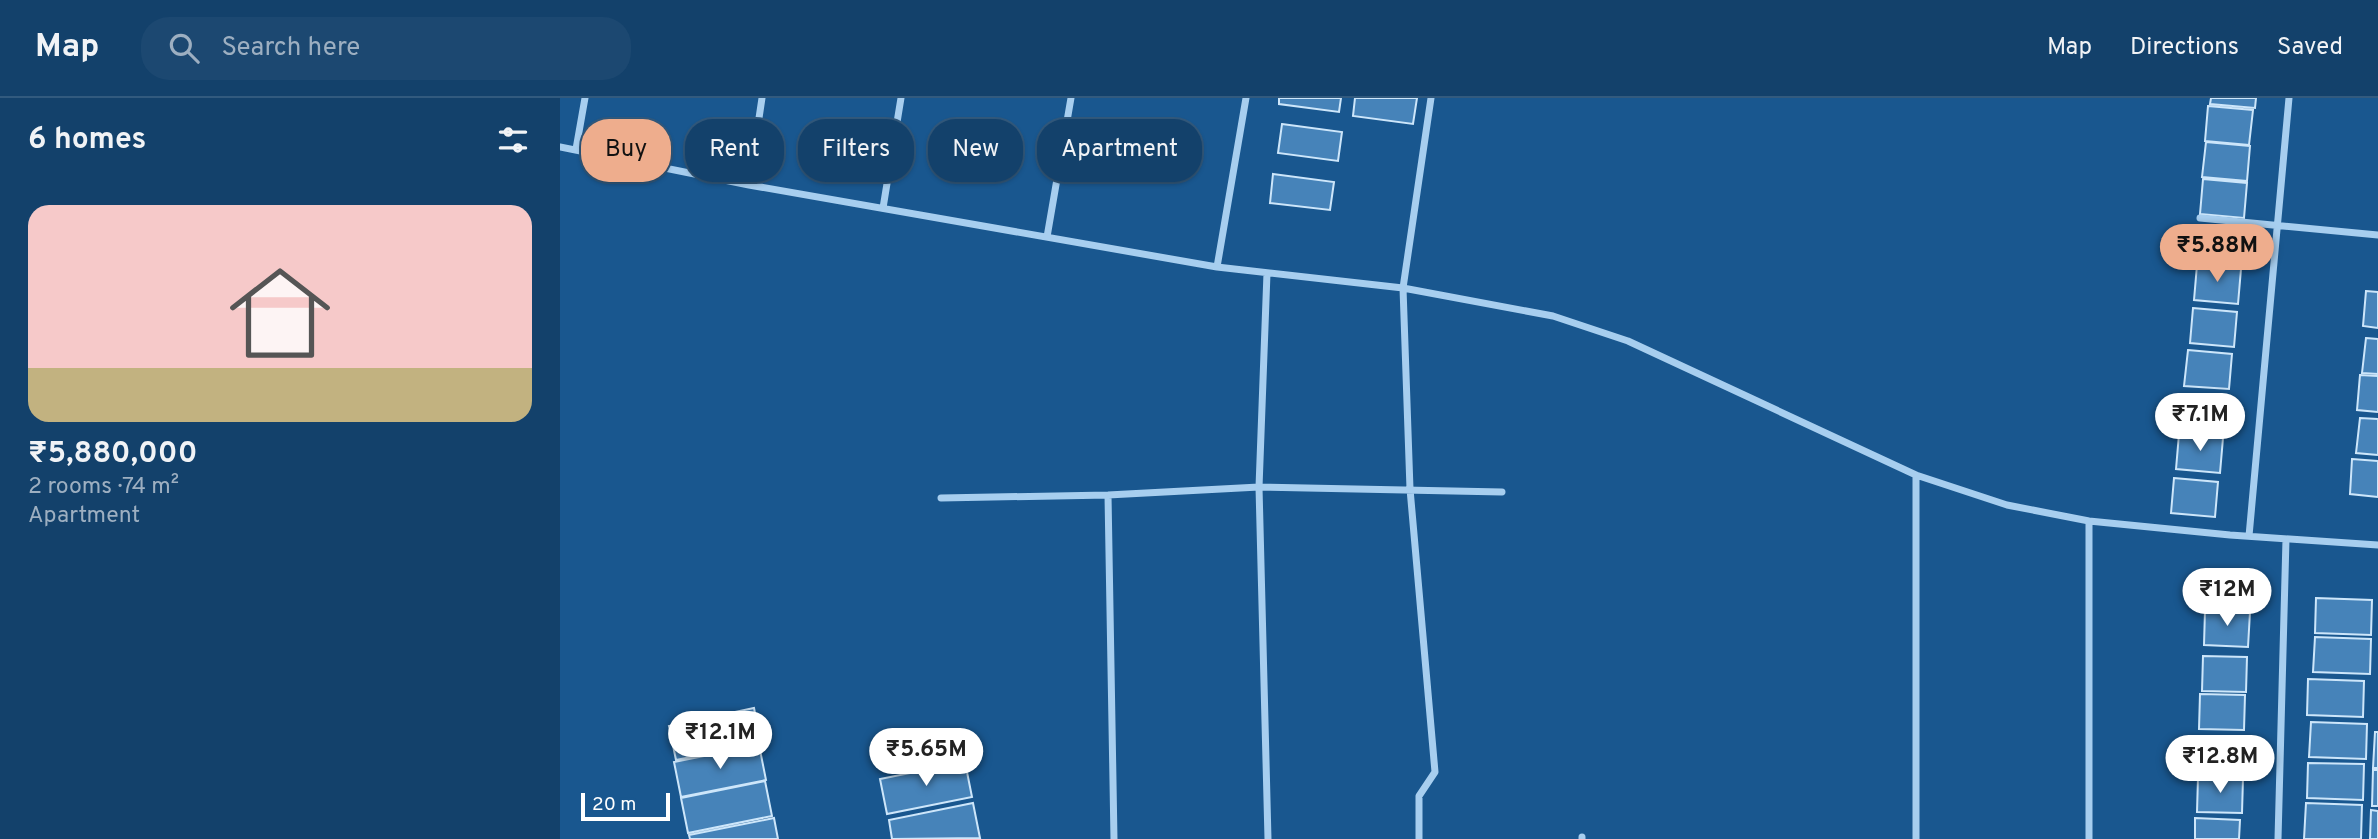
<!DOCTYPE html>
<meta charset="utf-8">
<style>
body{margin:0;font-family:Overpass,sans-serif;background:#1c4871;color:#f1f3f6;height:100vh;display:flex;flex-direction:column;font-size:26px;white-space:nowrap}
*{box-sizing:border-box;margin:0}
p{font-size:23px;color:#9dafc1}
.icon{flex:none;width:38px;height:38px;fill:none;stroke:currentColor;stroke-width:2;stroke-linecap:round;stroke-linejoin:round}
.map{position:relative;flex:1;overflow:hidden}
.sheet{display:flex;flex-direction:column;background:#13416b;width:560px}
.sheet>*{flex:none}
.banner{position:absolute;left:21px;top:21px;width:665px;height:63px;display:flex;gap:14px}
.scale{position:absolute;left:21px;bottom:18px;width:89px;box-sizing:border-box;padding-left:7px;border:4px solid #fff;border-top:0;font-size:19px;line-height:24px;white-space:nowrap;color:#fff;-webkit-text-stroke:5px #19578f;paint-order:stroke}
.price{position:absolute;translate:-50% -60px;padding:0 16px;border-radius:24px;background:#fff;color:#222;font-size:23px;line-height:46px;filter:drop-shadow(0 2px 4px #0008)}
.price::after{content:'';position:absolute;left:50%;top:42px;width:21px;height:16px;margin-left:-10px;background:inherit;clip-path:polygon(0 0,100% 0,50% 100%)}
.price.current{background:#eead8d;color:#111}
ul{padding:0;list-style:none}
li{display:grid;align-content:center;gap:14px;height:371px;padding:0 28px}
li span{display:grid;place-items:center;height:217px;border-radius:21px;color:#555}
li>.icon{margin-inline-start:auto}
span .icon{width:126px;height:126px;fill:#fffc;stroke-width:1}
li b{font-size:30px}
h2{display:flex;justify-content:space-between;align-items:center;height:84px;padding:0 28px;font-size:30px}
.tag{padding:0 24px;border-radius:28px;background:#13416b;box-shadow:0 2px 5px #0004,0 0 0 2px #325a7e;font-size:24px;line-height:63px}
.tag.current{background:#eead8d;color:#111}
header{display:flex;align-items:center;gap:42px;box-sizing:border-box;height:98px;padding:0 35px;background:#13416b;border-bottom:2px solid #325a7e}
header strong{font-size:33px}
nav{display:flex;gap:38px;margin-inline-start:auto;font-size:24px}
.search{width:490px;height:63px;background:#1c4871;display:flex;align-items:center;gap:18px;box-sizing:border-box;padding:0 24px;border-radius:28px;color:#9dafc1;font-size:26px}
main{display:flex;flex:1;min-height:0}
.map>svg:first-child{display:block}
.building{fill:#4683b9;stroke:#cde6fa;stroke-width:2}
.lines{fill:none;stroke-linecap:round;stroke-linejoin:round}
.minor{stroke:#a7ceef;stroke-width:7}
</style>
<header>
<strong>Map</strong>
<div class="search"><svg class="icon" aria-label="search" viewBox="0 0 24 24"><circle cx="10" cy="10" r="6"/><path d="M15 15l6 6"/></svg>Search here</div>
<nav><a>Map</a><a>Directions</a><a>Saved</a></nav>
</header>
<main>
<section class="sheet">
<h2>6 homes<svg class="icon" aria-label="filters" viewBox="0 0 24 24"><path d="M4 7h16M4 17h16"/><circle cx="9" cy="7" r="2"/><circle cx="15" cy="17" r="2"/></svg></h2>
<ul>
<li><span style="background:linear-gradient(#f6c9c9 75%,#c2b280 0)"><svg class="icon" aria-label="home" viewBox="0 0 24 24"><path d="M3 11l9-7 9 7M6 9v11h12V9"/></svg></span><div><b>₹5,880,000</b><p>2 rooms · 74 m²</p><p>Apartment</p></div></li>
</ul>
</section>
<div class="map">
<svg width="1818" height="741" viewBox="0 0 1818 741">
<rect width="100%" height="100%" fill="#19578f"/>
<path class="building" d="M719 0H781L779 14 719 6Z
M795 0H857L853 26 793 18Z
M1651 0H1696L1695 10 1650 6Z
M1648 8 1693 12 1689 47 1645 43Z
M722 26 782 34 778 63 718 55Z
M1646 44 1690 48 1687 83 1642 79Z
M713 76 774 84 770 112 710 105Z
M1643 81 1687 85 1684 120 1640 116Z
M1637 167 1681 171 1678 206 1634 202Z
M1806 193 1818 194V230L1803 228Z
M1633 210 1677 214 1674 249 1630 245Z
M1806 240 1818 241V276L1802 275Z
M1628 252 1672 256 1669 291 1624 288Z
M1800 277 1818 278V314L1797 312Z
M1623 296 1667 300 1664 335 1619 331Z
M1800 320 1818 321V357L1796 355Z
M1619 336 1663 340 1660 375 1616 371Z
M1792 361 1818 363V399L1790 396Z
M1614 380 1658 384 1655 419 1611 415Z
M1756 500 1812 502 1811 537 1755 535Z
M1645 512 1690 514 1688 549 1644 547Z
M1755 539 1811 541 1810 576 1753 574Z
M1643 558 1687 559 1686 594 1642 593Z
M1748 581 1804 583 1803 619 1747 617Z
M1640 596 1685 597 1684 632 1639 631Z
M194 610 201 645 116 662 109 628Z
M1751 624 1807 626 1806 661 1749 659Z
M1815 634H1818V670H1813Z
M1640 638 1685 639 1683 674 1639 673Z
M199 647 206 682 121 699 114 664Z
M405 664 412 699 327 716 320 681Z
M1748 665 1804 666 1803 702 1747 700Z
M1813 672H1818V708H1812Z
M1638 679 1683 680 1682 715 1637 714Z
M205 683 212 718 128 735 121 700Z
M413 705 420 740 332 741 329 722Z
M1746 705 1802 707 1801 741H1744Z
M1811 712 1818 713V741H1810Z
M214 720 218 741H130L129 737Z
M1635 720 1680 722 1679 741H1635Z"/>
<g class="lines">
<path class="minor" d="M0 49 189 87 657 169 843 190 993 218 1068 243 1356 377 1447 407 1529 423 1670 437 1818 447
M16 51 25 0
M189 87 202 0
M323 110 341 0
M1640 120 1818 137
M487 139 511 0
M657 169 686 0
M707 175 699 389 708 741
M548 397 554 741
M381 400 548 397 699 389 942 394
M1529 423V741
M1689 438 1729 0
M1022 739V741
M859 741V698L875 674 850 391 843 190 871 0
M1356 741V377
M1718 741 1726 441"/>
</g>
</svg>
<div class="scale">20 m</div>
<b class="price current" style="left:1657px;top:186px">₹5.88M</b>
<b class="price" style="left:1640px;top:355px">₹7.1M</b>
<b class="price" style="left:1667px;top:530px">₹12M</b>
<b class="price" style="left:160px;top:673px">₹12.1M</b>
<b class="price" style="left:366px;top:690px">₹5.65M</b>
<b class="price" style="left:1660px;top:697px">₹12.8M</b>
<div class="banner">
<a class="tag current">Buy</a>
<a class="tag">Rent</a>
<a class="tag">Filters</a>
<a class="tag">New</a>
<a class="tag">Apartment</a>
</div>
</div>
</main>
